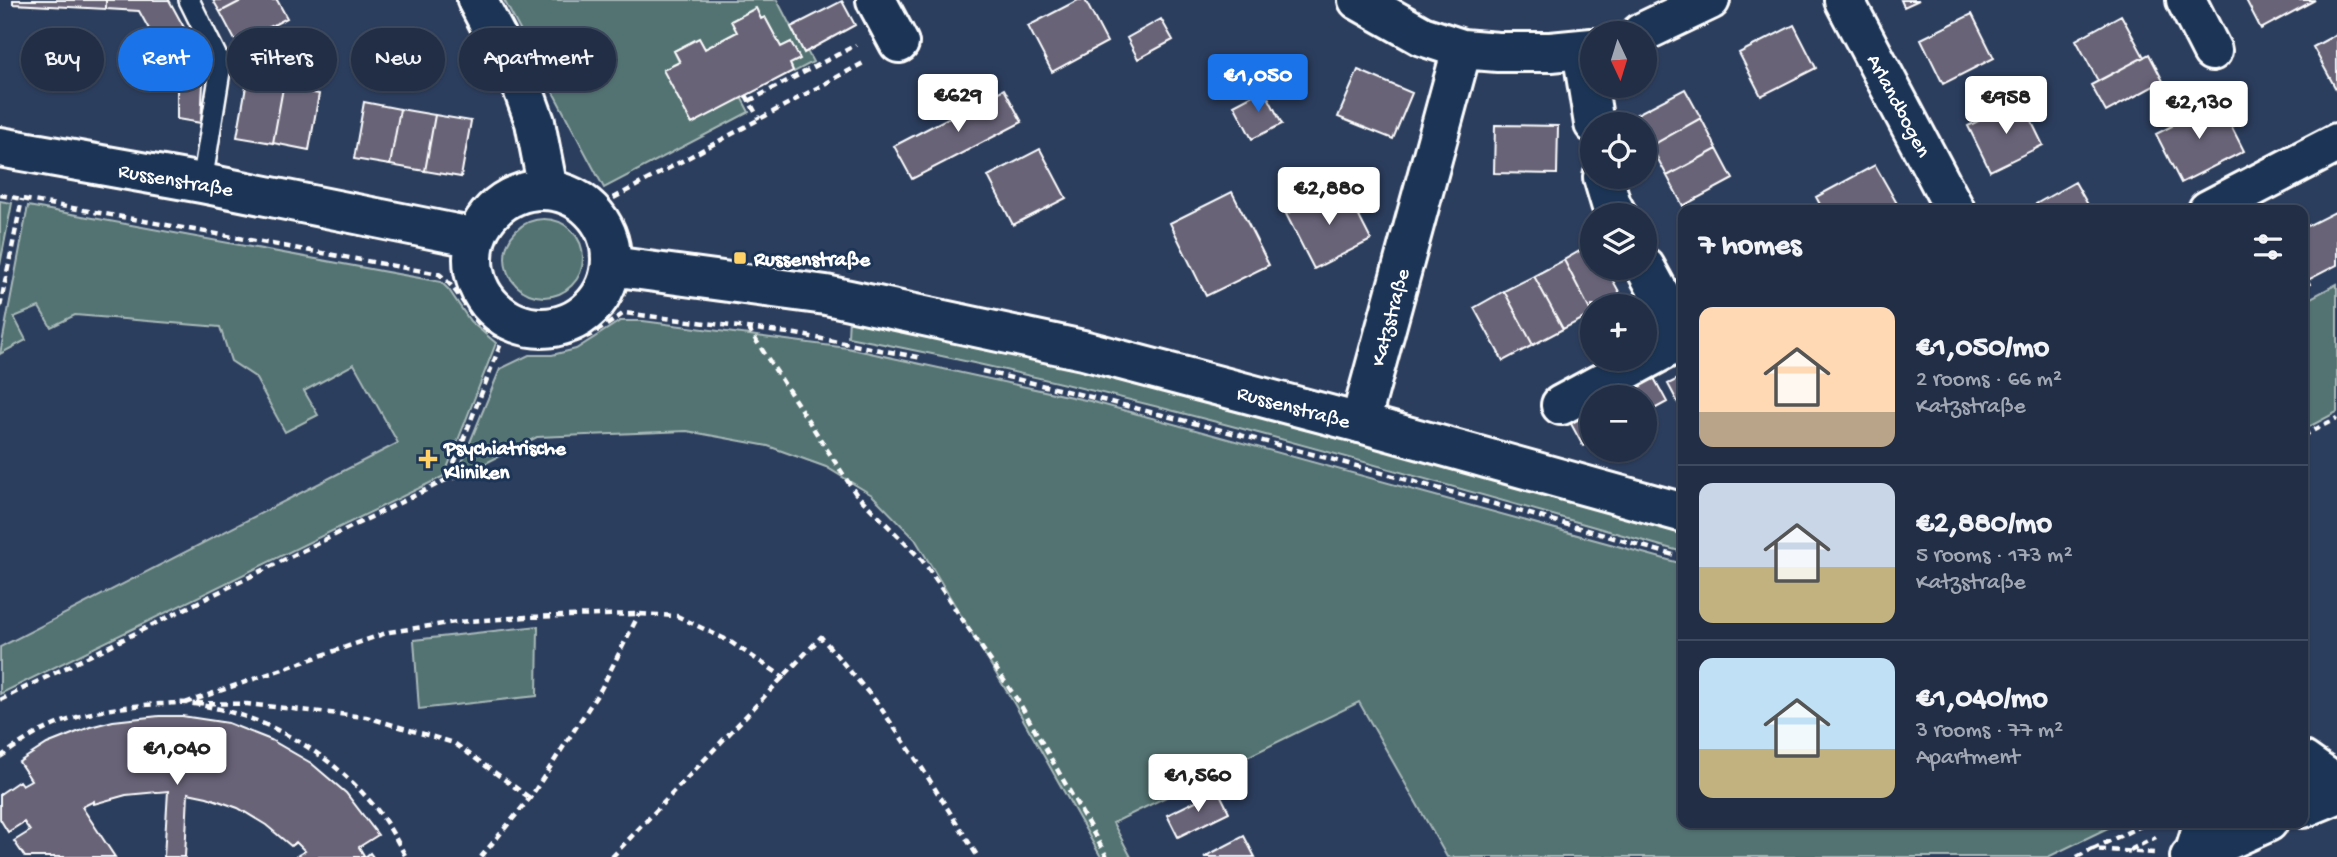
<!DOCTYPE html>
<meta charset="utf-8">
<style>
body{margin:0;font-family:"Gochi Hand",sans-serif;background:#2d3a51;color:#f1f3f6;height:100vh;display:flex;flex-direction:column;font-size:26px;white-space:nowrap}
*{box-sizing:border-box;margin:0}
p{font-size:23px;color:#a2a8b3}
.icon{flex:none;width:38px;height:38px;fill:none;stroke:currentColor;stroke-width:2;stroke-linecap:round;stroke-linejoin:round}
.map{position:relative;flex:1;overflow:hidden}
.details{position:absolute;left:1678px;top:205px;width:630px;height:623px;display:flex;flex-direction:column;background:#212e46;border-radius:14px;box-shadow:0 2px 5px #0004,0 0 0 2px #3e4a5f}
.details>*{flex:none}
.top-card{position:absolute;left:21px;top:28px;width:665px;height:63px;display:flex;gap:14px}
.needle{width:46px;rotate:176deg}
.controls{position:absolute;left:1580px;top:21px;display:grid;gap:14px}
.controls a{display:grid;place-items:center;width:77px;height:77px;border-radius:50%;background:#212e46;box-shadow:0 2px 5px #0004,0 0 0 2px #3e4a5f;font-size:35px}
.price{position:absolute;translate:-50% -60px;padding:0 16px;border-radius:7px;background:#fff;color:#222;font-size:23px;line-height:46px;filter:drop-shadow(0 2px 4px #0008)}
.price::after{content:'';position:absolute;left:50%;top:42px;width:21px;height:16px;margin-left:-10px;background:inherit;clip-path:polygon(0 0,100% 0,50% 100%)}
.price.on{background:#1a73e8;color:#fff}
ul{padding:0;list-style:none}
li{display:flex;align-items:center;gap:21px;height:175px;padding:0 21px}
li+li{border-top:2px solid #3e4a5f}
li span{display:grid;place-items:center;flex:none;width:196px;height:140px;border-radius:14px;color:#555}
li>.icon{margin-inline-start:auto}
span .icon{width:84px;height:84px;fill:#fffc;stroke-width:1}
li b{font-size:30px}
h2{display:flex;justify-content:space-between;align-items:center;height:84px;padding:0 21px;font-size:30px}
.chip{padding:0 24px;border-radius:32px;background:#212e46;box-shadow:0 2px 5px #0004,0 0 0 2px #3e4a5f;font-size:24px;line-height:63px}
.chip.on{background:#1a73e8;color:#fff}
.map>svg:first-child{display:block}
.green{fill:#527372;stroke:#a8b9b8;stroke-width:2}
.building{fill:#696478;stroke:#fff;stroke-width:2}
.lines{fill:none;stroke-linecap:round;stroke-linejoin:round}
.lane-casing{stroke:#fff;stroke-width:24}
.street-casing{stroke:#fff;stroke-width:44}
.secondary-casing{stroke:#fff;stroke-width:44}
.path{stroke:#fff;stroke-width:4.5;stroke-dasharray:7 5;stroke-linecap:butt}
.lane{stroke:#1d3557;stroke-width:19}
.street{stroke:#1d3557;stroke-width:38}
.secondary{stroke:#1d3557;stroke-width:38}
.poi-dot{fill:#ffd166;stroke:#1d3557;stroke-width:2.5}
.labels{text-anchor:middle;stroke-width:6;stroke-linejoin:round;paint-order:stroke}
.street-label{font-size:21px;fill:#fff;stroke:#1d3557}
.poi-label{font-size:21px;font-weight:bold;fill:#fff;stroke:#1d3557;text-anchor:start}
</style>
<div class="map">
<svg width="2337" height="857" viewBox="0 0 2337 857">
<rect width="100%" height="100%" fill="#2c3e5e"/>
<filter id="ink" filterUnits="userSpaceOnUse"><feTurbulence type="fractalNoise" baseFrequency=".0143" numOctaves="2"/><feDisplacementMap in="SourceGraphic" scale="14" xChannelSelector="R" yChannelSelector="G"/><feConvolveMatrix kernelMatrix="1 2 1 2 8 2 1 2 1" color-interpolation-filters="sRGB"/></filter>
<g filter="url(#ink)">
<path class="green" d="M504 0H777L804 52 807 51 813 62 794 72 790 64 791 42 781 47 765 17 761 19 755 8 731 21 737 32 705 49 699 38 674 51 679 62 664 70 691 123 741 97 749 112 604 188Z
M0 201 12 203 0 265Z
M28 206 441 282 449 290 470 321 496 343 444 476 0 694V647L398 443 354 364 304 391 318 415 285 432 255 377 231 361 220 327 75 315 51 327 39 307 14 317 26 340 0 354Z
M505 258a39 39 0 1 1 78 0a39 39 0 1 1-78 0Z
M2337 284V412L2303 430V302Z
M849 317 1078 366 1408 454 1683 533V552C1407 474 1130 391 848 337Z
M620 321H643L847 348 1090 401 1683 564 1684 822 2118 823 2048 857H1447L1359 702 1113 823 1131 857H1101L1015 705 915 539 872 495 826 467 768 446 687 431 537 437 455 479 500 369 529 355H552L576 349Z
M538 626 537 696 419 709 414 640Z"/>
<path class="building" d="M13 0H106V9L13 4Z
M106 0H169L204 64 201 123 177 119V80L139 11 106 9Z
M213 0H243L220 12Z
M243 0H277L287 18 237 44 220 12Z
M1078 0H1085L1107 42 1052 72 1028 26Z
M1901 0H1919L1904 7Z
M2246 0H2315L2261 29Z
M842 1 855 25 804 53 791 27Z
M756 8 761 19 765 17 781 47 791 42 800 59 790 64 793 71 692 124 663 70 680 62 674 51 699 38 705 49 737 32 731 21Z
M1972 14 1994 58 1943 84 1921 39Z
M2121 15 2144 57 2098 81 2076 40Z
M1161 19 1173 40 1138 59 1127 38Z
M1794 25 1816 68 1761 96 1739 53Z
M2337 34V88L2336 89 2313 47Z
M2149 54 2163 81 2106 112 2091 85Z
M1358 70 1412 93 1393 139 1338 117Z
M247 81 283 88 273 143 237 137Z
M283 88 319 94 309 150 273 143Z
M1004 89 1022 122 912 179 894 146Z
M1264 89 1282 124 1252 139 1234 105Z
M1685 89 1701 118 1651 146 1645 135V124H1639L1635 115Z
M2021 100 2043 145 1990 171 1968 126Z
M364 102 400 109 390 165 354 159Z
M2219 102 2244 151 2181 183 2156 134 2172 126 2169 119 2199 104 2202 111Z
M400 109 435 115 425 171 390 165Z
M435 115 471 121 461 177 425 171Z
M1701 118 1717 149 1667 176 1651 146Z
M1495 125 1558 126 1557 174 1494 173Z
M1040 149 1066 198 1013 225 988 176Z
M1717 149 1733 179 1683 206 1667 176Z
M1875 165 1899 207 1893 210H1823L1816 197Z
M2075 182 2091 210H2025Z
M1343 185 1371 240 1314 269 1286 214Z
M1232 192 1269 265 1206 296 1170 223Z
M2335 212 2337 216V265L2308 280 2303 270V228Z
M1592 244V268H1606L1622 297 1606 306H1592V314L1564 260Z
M1564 260 1592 314 1563 329 1534 276Z
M2303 270 2310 284 2303 288Z
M1534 276 1563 329 1533 345 1504 291Z
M1504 291 1533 345 1503 361 1474 308Z
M1684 376V414L1668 384Z
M1654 378 1667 402 1645 414V397H1617Z
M1592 410V441L1583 446 1570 422Z
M159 716H182L228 723 271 740 311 763 346 793 378 835 359 847 365 857 370 853 373 857H295L305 851 296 842 291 846 266 825 238 808 207 797 188 793 185 857H164L168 791 126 795 94 804V801L82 807 115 857H25L14 841 30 831 24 822 8 832 0 819V794L19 781 22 785 31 780 19 762 47 744 90 727 113 721Z
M1218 790 1229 812 1178 837 1167 815Z
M1244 836 1255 857H1204Z"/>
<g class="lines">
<g class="lane-casing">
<path id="lane" d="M189 0 221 65 202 183"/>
</g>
<g class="street-casing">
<path id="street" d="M477 0 522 86 535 122 548 190
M876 0 899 43
M1358 0 1422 36 1462 49 1498 52H1551L1592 48
M1844 0 1955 210
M2186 0 2212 51
M1641 33 1710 0
M1582 50 1594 124
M1603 177 1611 204 1617 215
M2208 210 2337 143
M1561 405 1680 341 1681 333 1645 267
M1360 423 1462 49
M2303 808 2337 794
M2190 857 2268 822"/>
</g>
<g class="secondary-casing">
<path id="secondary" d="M0 147 202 183 476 238
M473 259a69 69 0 1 1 138 0a69 69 0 1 1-138 0Z
M611 266 826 295 1083 350 1360 423 1684 513
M2303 761 2337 785
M2194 855 2204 822"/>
</g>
<path class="path" d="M746 95 759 119
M749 101 856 45
M0 195 439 274C457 288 465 308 480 325 489 334 502 339 514 342 560 355 587 340 624 313L796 334 922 358
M594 212 610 200 865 62
M0 307 22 199
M748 328 856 494 922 560 1020 704 1107 857
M982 371C1218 426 1451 491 1684 558
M2303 436 2337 418
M0 700 448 479 510 320
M185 703 389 632 456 622 526 617 639 614 677 616 729 641 785 678
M196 703 247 704 366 717 454 743 530 798
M0 757C15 747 30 736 46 729 82 712 121 706 160 704 169 704 179 702 187 703 256 712 322 746 368 799 384 816 395 837 406 857
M2093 849 2149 822
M2130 850 2156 837
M481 857 530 798 601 689 639 614
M612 857 821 637 878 704 922 768 978 857
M2077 857 2092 849 2155 853"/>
<use href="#lane" class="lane"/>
<use href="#street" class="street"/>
<use href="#secondary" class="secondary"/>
</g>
</g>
<g class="poi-dot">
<rect x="733" y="251" width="14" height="14" rx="3.5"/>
<path d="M424.5 448.5h7v7h7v7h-7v7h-7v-7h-7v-7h7z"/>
</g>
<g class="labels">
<g class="street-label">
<text transform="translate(1900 105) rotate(62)" y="7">Arlandbogen</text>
<text transform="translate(176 179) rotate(10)" y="7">Russenstraße</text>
<text transform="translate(1389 317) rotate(-75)" y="7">Katzstraße</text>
<text transform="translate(1294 406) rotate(15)" y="7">Russenstraße</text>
</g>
<g class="poi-label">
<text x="754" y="265">Russenstraße</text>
<text x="444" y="454">Psychiatrische<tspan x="444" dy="24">Kliniken</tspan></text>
</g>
</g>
</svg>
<div class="controls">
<a><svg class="needle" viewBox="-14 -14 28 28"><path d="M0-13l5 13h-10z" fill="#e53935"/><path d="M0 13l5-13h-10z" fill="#a2a8b3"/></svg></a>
<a><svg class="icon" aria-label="locate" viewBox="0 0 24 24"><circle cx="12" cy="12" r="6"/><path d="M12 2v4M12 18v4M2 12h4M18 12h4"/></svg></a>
<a><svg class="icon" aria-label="layers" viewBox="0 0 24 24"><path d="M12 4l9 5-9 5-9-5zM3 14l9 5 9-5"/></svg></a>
<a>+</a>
<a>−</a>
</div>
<b class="price on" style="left:1258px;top:114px">€1,050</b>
<b class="price" style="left:958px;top:134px">€629</b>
<b class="price" style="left:2006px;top:136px">€958</b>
<b class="price" style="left:2199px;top:141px">€2,130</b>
<b class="price" style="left:1329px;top:227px">€2,880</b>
<b class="price" style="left:177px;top:787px">€1,040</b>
<b class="price" style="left:1198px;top:814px">€1,560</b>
<div class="top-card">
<a class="chip">Buy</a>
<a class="chip on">Rent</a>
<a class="chip">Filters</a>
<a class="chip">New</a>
<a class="chip">Apartment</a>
</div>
<section class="details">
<h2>7 homes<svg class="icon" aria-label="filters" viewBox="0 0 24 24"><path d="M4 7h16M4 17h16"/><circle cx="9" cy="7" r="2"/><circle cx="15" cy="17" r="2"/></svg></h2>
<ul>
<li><span style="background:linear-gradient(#ffd9b3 75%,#b9a48a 0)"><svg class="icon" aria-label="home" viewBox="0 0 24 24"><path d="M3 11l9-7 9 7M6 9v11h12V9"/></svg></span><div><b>€1,050/mo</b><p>2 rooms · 66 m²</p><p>Katzstraße</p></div></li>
<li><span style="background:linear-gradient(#c9d6e8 60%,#c2b280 0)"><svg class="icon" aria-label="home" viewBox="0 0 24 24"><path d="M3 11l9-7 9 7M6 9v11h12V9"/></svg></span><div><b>€2,880/mo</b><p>5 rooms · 173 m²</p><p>Katzstraße</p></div></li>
<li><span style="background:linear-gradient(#bfe0f5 65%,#c2b280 0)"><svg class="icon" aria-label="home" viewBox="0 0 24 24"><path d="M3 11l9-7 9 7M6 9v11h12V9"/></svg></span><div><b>€1,040/mo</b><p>3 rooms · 77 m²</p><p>Apartment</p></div></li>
</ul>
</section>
</div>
